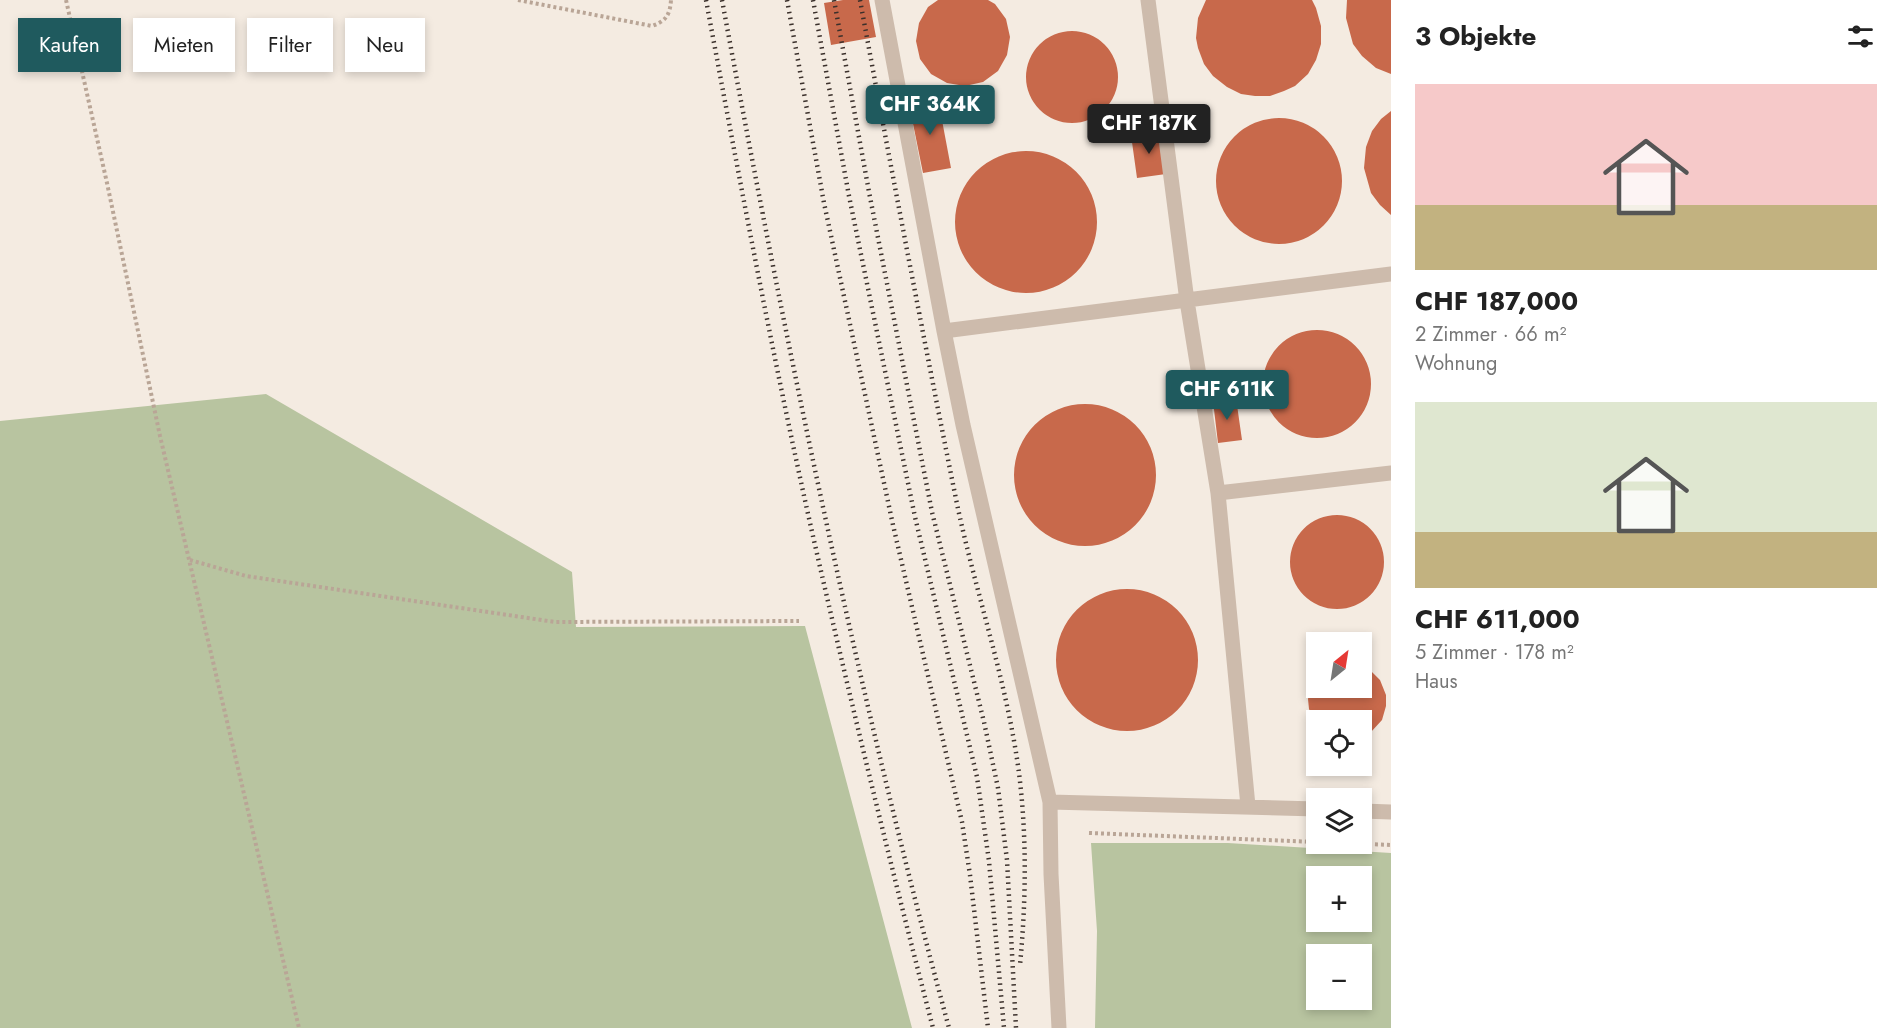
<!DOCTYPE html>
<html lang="de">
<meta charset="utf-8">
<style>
body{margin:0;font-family:Jost,sans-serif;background:#f6f6f6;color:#222;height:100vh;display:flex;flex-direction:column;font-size:22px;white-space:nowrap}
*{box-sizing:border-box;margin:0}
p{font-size:20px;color:#767676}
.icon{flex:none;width:33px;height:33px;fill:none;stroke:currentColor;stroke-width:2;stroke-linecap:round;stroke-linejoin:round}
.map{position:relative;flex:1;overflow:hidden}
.side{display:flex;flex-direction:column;background:#fff;width:510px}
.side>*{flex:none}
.banner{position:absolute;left:18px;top:18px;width:570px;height:54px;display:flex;gap:12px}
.needle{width:39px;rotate:30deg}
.buttons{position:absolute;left:1306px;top:632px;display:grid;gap:12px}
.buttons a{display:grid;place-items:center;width:66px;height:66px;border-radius:0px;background:#fff;box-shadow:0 3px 9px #0003;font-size:30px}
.price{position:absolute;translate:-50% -51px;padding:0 14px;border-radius:6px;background:#1f5a5e;color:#fff;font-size:20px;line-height:39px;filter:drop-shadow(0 2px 3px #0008)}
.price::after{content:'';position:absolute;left:50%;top:36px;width:18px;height:14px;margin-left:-9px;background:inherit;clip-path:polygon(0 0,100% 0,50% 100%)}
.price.current{background:#222;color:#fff}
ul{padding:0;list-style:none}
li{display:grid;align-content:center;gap:12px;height:318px;padding:0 24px}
li span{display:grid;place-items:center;height:186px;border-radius:0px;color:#555}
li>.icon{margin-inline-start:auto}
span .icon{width:108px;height:108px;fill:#fffc;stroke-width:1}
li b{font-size:26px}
h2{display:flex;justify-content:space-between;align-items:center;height:72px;padding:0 24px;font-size:26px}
.pill{padding:0 21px;border-radius:0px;background:#fff;box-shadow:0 3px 9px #0003;font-size:21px;line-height:54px}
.pill.current{background:#1f5a5e;color:#fff}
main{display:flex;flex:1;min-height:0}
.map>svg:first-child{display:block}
.green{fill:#b8c4a0;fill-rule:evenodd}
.building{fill:#c8694b}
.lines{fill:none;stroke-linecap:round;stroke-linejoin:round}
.path{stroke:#b9a596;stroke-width:4;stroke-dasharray:3 3;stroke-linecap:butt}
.service{stroke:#cdbbac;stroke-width:15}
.rail{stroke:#3b302b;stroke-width:4.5;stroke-dasharray:1.5 4.5;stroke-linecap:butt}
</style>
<main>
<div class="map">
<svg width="1391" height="1028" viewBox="0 0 1391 1028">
<rect width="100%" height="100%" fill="#f4ebe1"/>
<path class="green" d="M266 394 572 572 576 627 805 626 912 1028H0V421Z
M1091 843H1228L1391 853V1028H1095L1097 931ZM1317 876H1362V921H1317ZM1317 954H1362V999H1317Z"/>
<path class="building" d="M843 0H869L876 37 831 45 824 3Z
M938 0H988L995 4 1006 19 1010 37 1007 55 998 71 983 82 965 86 947 83 931 74 920 59 916 41 919 23 928 7Z
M1206 0H1312L1316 8 1321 26V44L1316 60 1308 74 1295 86 1284 91 1270 96H1255L1241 94 1227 87 1213 76 1204 64 1198 48 1196 38 1198 18Z
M1347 0H1391V74L1376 68 1362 56 1353 44 1346 18Z
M1026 77a46 46 0 1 1 92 0a46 46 0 1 1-92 0Z
M938 99 951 168 923 173 909 104Z
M1391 111V215L1380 205 1371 193 1364 168 1366 147 1372 131 1381 119Z
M1216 181a63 63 0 1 1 126 0a63 63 0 1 1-126 0Z
M1161 132 1166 174 1137 178 1131 135Z
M955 222a71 71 0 1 1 142 0a71 71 0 1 1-142 0Z
M1263 384a54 54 0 1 1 108 0a54 54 0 1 1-108 0Z
M1236 398 1242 440 1218 443 1213 401Z
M1014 475a71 71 0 1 1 142 0a71 71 0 1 1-142 0Z
M1290 562a47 47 0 1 1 94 0a47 47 0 1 1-94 0Z
M1056 660a71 71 0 1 1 142 0a71 71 0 1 1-142 0Z
M1362 665 1369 669 1380 680 1386 695V706L1382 720 1371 732 1362 737V720H1317V727L1309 709 1308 699 1310 689 1315 679 1317 677V687H1362Z"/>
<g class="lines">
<path class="path" d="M66 0 107 183 160 436 299 1028
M518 0 652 26C666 21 670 15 671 0
M190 560 246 576 555 622 799 621
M1089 833 1317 842
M1345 843 1391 845"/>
<path class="service" d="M882 0 944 331 963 425 1050 802 1051 874 1059 1028
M1148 0 1187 301 1218 493 1248 806
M944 331 1391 274
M1218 493 1391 473
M1050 802 1317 809
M1362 811 1391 812"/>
<path class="rail" d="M706 0C740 182 774 364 815 545 852 707 891 867 933 1028
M722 0C786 345 857 689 949 1028
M787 0 824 203 893 525 962 822 970 875 988 1028
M813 0 849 196 915 517 977 777 989 861 1004 1028
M834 0 869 192 932 512 984 722 998 788 1007 860 1016 1028
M860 0C891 168 923 336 957 504 976 594 1007 682 1019 773 1027 837 1026 901 1020 965"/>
</g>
</svg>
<div class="buttons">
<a><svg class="needle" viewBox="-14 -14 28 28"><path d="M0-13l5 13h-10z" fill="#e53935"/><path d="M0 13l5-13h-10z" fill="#767676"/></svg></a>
<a><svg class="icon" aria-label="locate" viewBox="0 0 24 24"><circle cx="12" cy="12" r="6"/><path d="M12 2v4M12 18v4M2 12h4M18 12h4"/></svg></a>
<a><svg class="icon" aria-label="layers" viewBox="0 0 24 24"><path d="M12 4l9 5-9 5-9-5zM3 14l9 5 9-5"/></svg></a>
<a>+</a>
<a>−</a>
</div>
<b class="price" style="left:930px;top:136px">CHF 364K</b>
<b class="price current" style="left:1149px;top:155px">CHF 187K</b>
<b class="price" style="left:1227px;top:421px">CHF 611K</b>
<div class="banner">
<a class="pill current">Kaufen</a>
<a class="pill">Mieten</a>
<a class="pill">Filter</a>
<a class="pill">Neu</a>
</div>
</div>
<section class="side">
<h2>3 Objekte<svg class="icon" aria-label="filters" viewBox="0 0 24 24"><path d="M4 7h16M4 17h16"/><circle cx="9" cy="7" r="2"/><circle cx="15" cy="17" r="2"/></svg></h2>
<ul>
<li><span style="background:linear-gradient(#f6c9c9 65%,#c2b280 0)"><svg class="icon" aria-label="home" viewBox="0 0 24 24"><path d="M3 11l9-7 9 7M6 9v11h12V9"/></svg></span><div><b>CHF 187,000</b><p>2 Zimmer · 66 m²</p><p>Wohnung</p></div></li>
<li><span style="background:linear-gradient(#dfe7d0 70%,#c2b280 0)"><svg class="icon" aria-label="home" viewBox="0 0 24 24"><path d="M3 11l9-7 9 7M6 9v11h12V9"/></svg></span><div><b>CHF 611,000</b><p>5 Zimmer · 178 m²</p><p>Haus</p></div></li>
</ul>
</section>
</main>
